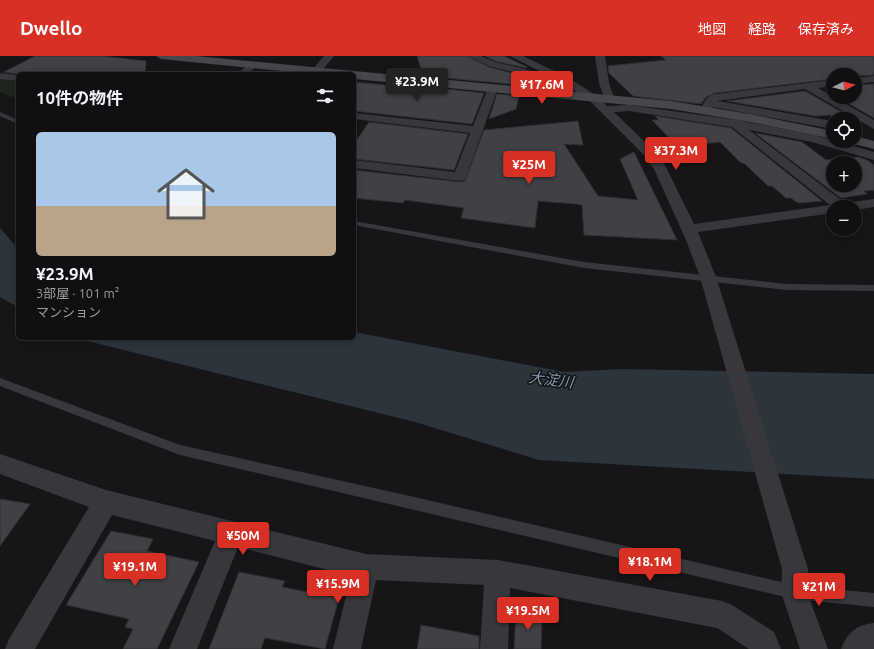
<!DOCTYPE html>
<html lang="ja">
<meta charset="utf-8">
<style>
body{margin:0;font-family:Ubuntu,"Noto Sans JP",sans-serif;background:#19191b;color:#f1f3f6;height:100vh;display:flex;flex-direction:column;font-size:15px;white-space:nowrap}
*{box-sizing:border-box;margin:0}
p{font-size:13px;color:#9c9d9f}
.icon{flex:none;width:22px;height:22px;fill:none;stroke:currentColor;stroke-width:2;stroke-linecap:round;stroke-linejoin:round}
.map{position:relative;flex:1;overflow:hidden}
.panel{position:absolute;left:16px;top:16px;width:340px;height:268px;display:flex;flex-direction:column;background:#101012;border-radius:6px;box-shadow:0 2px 10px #0003,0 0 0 1px #303032}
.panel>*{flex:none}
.needle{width:26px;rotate:84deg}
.fabs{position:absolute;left:826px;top:12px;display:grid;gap:8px}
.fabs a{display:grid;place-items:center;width:36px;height:36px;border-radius:50%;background:#101012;box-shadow:0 2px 10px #0003,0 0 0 1px #303032;font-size:20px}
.price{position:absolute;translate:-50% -34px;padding:0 9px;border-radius:4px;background:#d93025;color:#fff;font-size:13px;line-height:26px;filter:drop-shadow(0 1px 2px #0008)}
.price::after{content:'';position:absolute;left:50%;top:24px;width:12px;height:9px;margin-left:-6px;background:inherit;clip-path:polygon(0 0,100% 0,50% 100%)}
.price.selected{background:#222;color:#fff}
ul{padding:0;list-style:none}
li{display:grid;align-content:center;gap:8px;height:212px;padding:0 20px}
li+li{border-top:1px solid #303032}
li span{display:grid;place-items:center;height:124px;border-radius:6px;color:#555}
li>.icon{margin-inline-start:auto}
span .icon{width:72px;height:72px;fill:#fffc;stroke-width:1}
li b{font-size:17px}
h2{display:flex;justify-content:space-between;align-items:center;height:48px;padding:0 20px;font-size:17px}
header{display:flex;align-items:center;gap:24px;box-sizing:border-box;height:56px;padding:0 20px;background:#d93025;color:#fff}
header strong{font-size:19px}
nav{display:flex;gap:22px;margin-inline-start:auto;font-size:14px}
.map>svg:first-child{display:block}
.green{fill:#1e261f}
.water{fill:#2c353c}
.building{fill:#404145;stroke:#303034;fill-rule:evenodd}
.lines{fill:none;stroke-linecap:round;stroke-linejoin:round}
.lane{fill:#37383d;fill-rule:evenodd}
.street{fill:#37383d;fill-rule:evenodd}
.secondary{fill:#45474d;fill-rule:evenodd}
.labels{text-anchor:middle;stroke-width:3;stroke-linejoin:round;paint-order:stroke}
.water-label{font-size:15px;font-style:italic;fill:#7f9bb3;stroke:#111113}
</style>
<header>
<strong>Dwello</strong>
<nav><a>地図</a><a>経路</a><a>保存済み</a></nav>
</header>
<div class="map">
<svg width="874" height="593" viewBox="0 0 874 593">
<rect width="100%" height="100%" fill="#161618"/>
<path class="green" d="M0 23 18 25V43L0 36Z"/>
<path class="water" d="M0 172 18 193V251L0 241Z
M354 276 564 316 620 313 874 318V423L539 404 415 366 75 282H354Z"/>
<path class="building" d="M35 0H101L146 5 145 18H19L4 16Z
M417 0H467L489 11 524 20 522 29 423 20Z
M485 0H504L527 11 526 12 495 5Z
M661 0H874V19L855 20V19H833V23L715 37 706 41 701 48 633 40 609 17 608 10 666 4Z
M354 26 428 33 427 31 484 37 472 68 354 55Z
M874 28V62L837 41H855V29Z
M805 35 854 63H836L830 59 815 60 727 45Z
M497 38 519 40 516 53 489 63Z
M655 60 731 72 822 145 798 147 791 142H786L772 130H768L745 108 740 106 720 86 678 91 652 64H659Z
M578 65 583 89 564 88 598 140 638 144 620 103 634 96 677 184 584 179 582 149 576 148 538 145 535 172 461 162 464 152 405 144 403 147 354 142V114L460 126 465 125 484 74Z
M369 66 468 78 454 114 354 103V88Z
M755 77 802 86 826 104 858 101 867 104 874 109V134L864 135 867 138 841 142ZM833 107H855V129H833Z
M0 443 30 448 0 490Z
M111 475 153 483 147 495 199 506 157 593H123L133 573 125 571 129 563 66 549Z
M239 516 285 525 282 531 339 542 325 593 265 582 261 593H209Z
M516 554 542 559 541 593H514Z
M421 569 479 580V593H417Z"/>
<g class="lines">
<path class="lane" d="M0 56 18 64V68L0 60Z
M354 165 584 206 787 228 874 229V235L787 234 584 212 354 169Z
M0 322 180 389 410 440 794 529 874 537V551L794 543 180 399 0 330Z"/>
<path class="street" d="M324 0H334L320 17H312L311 15Z
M468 0H481L495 6 541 17 542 19 537 22 489 10Z
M510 0H523L567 21 597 40 607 50 629 49 737 64 814 79 874 96V104L812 86 749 74 845 147 874 143V151L855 154V151H833V157L698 176 716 221 808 513 807 536 828 593H800L781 536 782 513 700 221 686 184 654 113 643 98 589 44 559 25ZM629 55 732 71 830 149 694 168 665 109 651 92 614 56Z
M595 0H605L609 27 615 44 614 46H606L605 44 599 27Z
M253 6 258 9 248 18H237L250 7Z
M0 17 18 19V25L0 23Z
M874 20V26L855 28V22Z
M833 24V30L818 32 874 64V73L805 33 717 45 833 65V73L713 51 711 57H703L701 55C703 46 706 40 715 38Z
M493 29 498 32 465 124 460 125 354 112V104L455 116 470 77 354 63V57L473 70 488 32Z
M0 398 106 434 366 498 498 504 722 545 732 549 774 576 781 593H749L717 572 510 532 508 593H480L484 529 376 524 361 593H333L351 520 238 491 197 593H169L215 485 112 459 35 593H5L9 583 89 451 0 418Z
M874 567V593H841C848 576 856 569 874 567Z"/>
<path class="secondary" d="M156 0H196L671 45 750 58 833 75V83L750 66 671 53 354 23V18H312L161 3Z
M855 80 874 85V93L850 87 849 85H855Z"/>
</g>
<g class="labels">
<g class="water-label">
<text transform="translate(551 324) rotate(7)" y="5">大淀川</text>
</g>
</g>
</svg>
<div class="fabs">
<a><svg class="needle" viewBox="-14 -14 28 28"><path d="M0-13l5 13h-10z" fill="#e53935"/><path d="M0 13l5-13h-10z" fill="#9c9d9f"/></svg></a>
<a><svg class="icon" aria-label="locate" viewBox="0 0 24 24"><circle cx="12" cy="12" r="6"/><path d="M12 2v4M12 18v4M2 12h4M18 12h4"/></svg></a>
<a>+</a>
<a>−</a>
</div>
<b class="price selected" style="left:417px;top:46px">¥23.9M</b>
<b class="price" style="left:542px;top:49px">¥17.6M</b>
<b class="price" style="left:676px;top:115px">¥37.3M</b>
<b class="price" style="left:529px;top:129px">¥25M</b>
<b class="price" style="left:243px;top:500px">¥50M</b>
<b class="price" style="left:650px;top:526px">¥18.1M</b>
<b class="price" style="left:135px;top:531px">¥19.1M</b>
<b class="price" style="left:338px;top:548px">¥15.9M</b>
<b class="price" style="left:819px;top:551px">¥21M</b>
<b class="price" style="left:528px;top:575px">¥19.5M</b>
<section class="panel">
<h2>10件の物件<svg class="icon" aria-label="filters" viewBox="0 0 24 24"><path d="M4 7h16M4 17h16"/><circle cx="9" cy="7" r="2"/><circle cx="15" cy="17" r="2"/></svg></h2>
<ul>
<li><span style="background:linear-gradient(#a9c7e8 60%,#b9a48a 0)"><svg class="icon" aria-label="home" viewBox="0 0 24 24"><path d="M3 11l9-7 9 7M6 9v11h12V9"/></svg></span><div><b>¥23.9M</b><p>3部屋 · 101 m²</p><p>マンション</p></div></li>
</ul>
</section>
</div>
